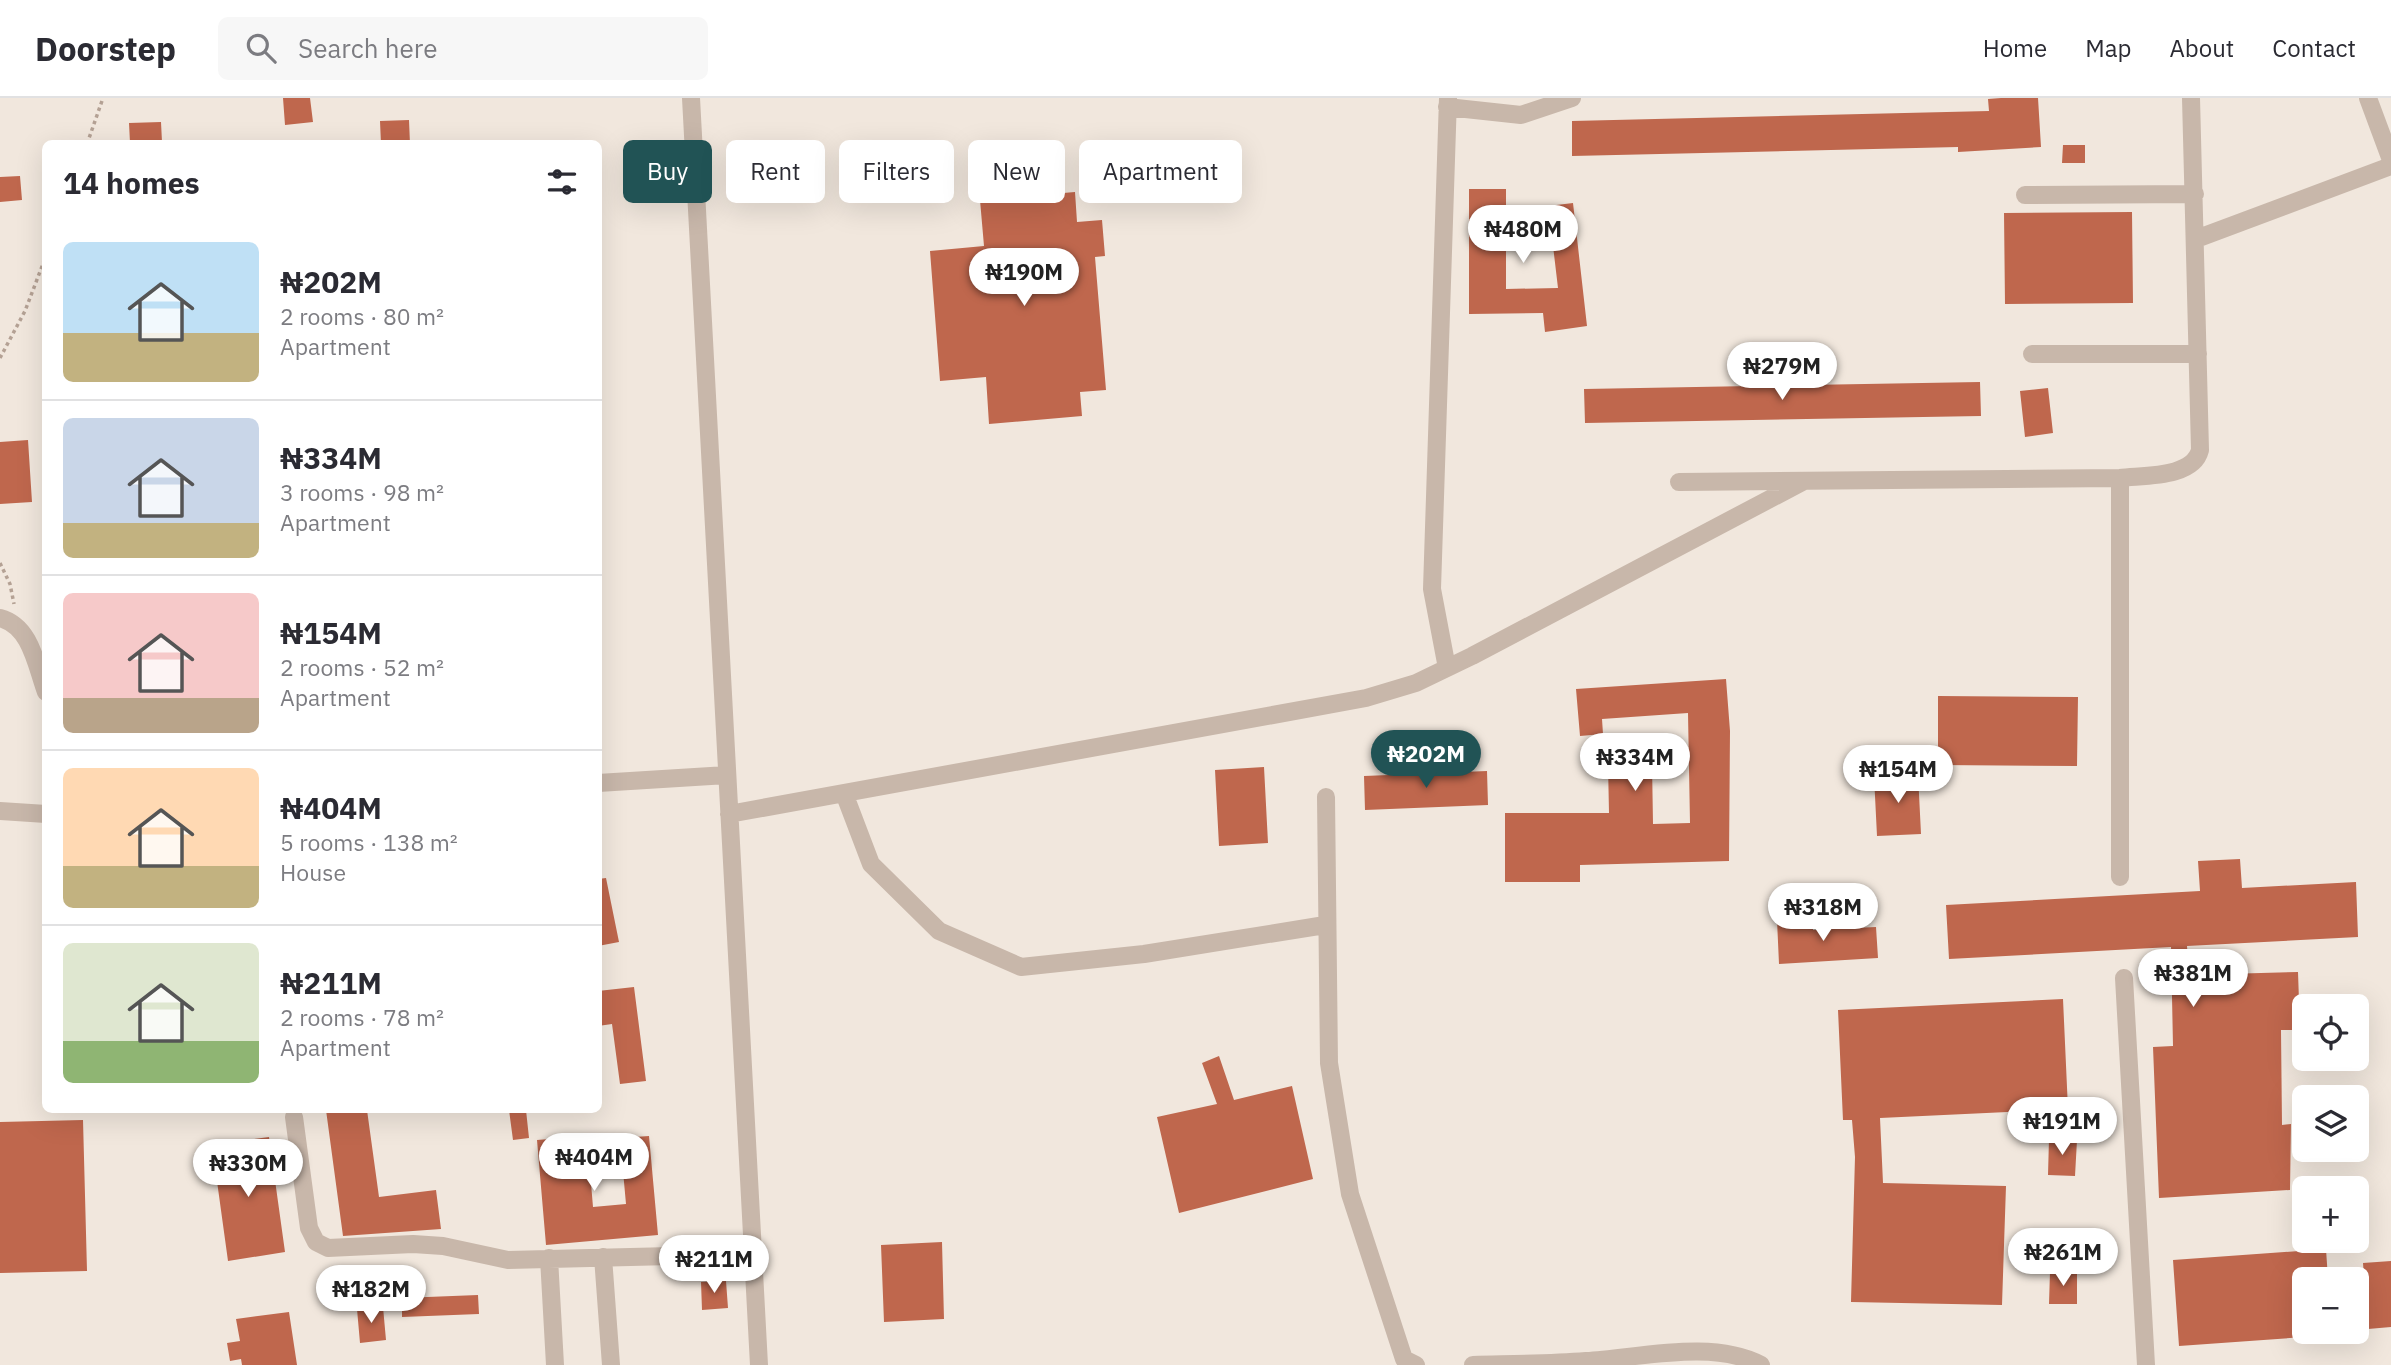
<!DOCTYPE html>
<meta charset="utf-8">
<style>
body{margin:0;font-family:"IBM Plex Sans",sans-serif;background:#f7f7f7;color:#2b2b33;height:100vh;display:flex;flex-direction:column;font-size:26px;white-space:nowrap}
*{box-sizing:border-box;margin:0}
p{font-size:23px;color:#7c7c81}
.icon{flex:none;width:38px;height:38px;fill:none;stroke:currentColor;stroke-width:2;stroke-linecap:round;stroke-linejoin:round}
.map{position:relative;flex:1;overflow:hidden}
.panel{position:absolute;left:42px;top:42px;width:560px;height:973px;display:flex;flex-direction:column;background:#fff;border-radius:10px;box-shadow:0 7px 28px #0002}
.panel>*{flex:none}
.guide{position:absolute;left:623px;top:42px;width:665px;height:63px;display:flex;gap:14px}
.fabs{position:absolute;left:2292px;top:896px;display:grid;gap:14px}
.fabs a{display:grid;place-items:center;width:77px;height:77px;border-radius:10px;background:#fff;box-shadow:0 7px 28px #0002;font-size:35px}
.price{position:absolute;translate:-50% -60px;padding:0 16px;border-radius:24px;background:#fff;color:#222;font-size:23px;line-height:46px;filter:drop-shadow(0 2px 4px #0008)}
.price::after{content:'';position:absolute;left:50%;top:42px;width:21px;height:16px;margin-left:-10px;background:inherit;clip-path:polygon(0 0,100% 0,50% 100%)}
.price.on{background:#215355;color:#fff}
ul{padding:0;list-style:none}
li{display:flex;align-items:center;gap:21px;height:175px;padding:0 21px}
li+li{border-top:2px solid #e1e1e2}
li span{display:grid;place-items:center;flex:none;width:196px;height:140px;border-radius:10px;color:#555}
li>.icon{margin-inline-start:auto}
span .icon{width:84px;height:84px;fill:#fffc;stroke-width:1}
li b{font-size:30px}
h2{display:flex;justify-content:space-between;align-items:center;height:84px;padding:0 21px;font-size:30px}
.pill{padding:0 24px;border-radius:10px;background:#fff;box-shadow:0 7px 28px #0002;font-size:24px;line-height:63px}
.pill.on{background:#215355;color:#fff}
header{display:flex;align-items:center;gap:42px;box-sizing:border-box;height:98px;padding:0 35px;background:#fff;border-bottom:2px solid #e1e1e2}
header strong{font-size:33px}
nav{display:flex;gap:38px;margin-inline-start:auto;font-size:24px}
.search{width:490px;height:63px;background:#f7f7f7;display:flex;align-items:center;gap:18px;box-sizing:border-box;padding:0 24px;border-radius:10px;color:#7c7c81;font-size:26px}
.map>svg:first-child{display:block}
.building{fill:#bf674d}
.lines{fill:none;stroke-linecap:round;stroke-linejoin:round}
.path{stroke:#b4a194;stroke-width:3.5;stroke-dasharray:3.5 3.5;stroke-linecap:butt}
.minor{stroke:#c8b7aa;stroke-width:18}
</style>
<header>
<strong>Doorstep</strong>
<div class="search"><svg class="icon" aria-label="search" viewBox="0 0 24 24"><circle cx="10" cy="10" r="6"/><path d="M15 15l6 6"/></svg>Search here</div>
<nav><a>Home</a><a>Map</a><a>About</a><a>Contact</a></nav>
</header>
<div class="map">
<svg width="2391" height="1267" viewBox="0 0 2391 1267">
<rect width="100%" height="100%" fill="#f1e7dd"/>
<path class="building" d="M283 0H310L313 24 285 27Z
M2001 0H2038L2041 49 1958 54V49L1572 58V23L1989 13 1988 1Z
M409 22 410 46H381L380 23Z
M161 24 162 44 130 45 129 25Z
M2063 47H2085V65H2062Z
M20 78 22 102 0 104V79Z
M1469 91H1506V191L1558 190 1551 131 1543 132 1540 109 1573 105 1587 228 1545 234 1543 215 1469 216Z
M1075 94 1077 124 1102 122 1105 158 1095 159 1106 292 1080 294 1082 318 989 326 986 279 940 283 930 153 984 148 980 102Z
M2132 114 2133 205 2005 206 2004 115Z
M1980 284 1981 318 1585 325 1584 291Z
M2048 290 2053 335 2025 339 2020 293Z
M28 342 32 404 0 406V344Z
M1726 581 1730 633 1729 763 1580 767V784H1505V715H1609L1608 666 1652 665 1653 726 1690 725 1688 615 1602 621 1603 636 1580 638 1576 591Z
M1938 598 2078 599 2077 668 1938 667Z
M1264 669 1268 745 1219 748 1215 672Z
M1487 673 1488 707 1365 712 1364 678Z
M1918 676 1921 736 1877 738 1874 678Z
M2240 761 2242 790 2356 784 2358 839 2187 848 2189 877 2298 874 2300 932H2281L2282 1027 2291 1026 2290 1092 2159 1100 2153 949 2173 948 2171 849 1949 861 1946 807 2200 793 2198 763Z
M606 780 619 844 598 848V781Z
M1813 820V832L1876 829 1878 860 1779 866 1777 822Z
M634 889 646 983 620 986 612 926 598 928V893Z
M2063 901 2068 1011 1880 1020 1883 1085 2006 1088 2002 1207 1851 1204 1855 1059 1852 1022H1843L1838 912Z
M1219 958 1234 1002 1292 988 1313 1081 1179 1115 1157 1019 1217 1006 1202 965Z
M326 1012H367L379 1099 436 1092 441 1131 343 1138Z
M509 1012H526L529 1040 513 1042Z
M83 1022 87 1173 0 1175V1024Z
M587 1038 593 1109 626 1106 620 1040 649 1038 658 1137 546 1147 537 1042Z
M269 1039 285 1154 228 1163 212 1047Z
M2049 1041 2077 1042 2075 1078 2048 1077Z
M942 1144 944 1221 884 1224 881 1147Z
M2326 1151 2328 1181H2305V1239L2179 1248 2173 1162Z
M2391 1163V1229L2368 1231 2363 1165Z
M2050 1174H2077V1206H2049Z
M726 1183 728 1210 702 1212 701 1184Z
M478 1197 479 1216 402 1219V1200Z
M383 1209 386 1242 360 1245 357 1211Z
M289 1214 297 1267H242L241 1261 230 1263 227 1245 240 1243 236 1221Z"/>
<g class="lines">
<path class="path" d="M87 46 103 0
M0 260 25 213 46 158
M0 465 10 486 14 506"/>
<path class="minor" d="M691 0 759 1267
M2368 0 2391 62
M1447 9 1521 17 1572 0
M2025 97 2195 96
M2196 141 2391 68
M2032 256H2198
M2120 380V779
M1679 384 2120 380C2144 377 2193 380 2200 352L2191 0
M0 520C31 528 36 567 46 594
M1447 570 1432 491 1448 0
M598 685 727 677
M844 695 871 766 939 833 1021 869 1144 856 1325 827
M1326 699 1329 965 1350 1096 1404 1261 1416 1267
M0 713 46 716
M729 716 1366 600 1416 585 1472 558 1804 383
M2124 880 2146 1267
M294 1019 309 1130 316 1144 328 1150 413 1146 443 1148 508 1162 753 1156
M603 1159 611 1267
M549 1160 555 1267
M1473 1267C1510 1266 1548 1266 1586 1263 1639 1260 1713 1241 1761 1267"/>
</g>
</svg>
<div class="fabs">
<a><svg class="icon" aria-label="locate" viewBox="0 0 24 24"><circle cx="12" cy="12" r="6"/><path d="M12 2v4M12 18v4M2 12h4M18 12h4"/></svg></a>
<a><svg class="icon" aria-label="layers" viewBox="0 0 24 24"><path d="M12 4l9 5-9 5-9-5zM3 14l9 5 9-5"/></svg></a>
<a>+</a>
<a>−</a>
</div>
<b class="price" style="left:1523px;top:167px">₦480M</b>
<b class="price" style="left:1024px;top:210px">₦190M</b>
<b class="price" style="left:1782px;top:304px">₦279M</b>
<b class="price on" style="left:1426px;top:692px">₦202M</b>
<b class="price" style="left:1635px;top:695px">₦334M</b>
<b class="price" style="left:1898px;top:707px">₦154M</b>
<b class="price" style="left:1823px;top:845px">₦318M</b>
<b class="price" style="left:2193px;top:911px">₦381M</b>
<b class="price" style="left:2062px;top:1059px">₦191M</b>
<b class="price" style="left:594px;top:1095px">₦404M</b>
<b class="price" style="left:248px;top:1101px">₦330M</b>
<b class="price" style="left:2063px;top:1190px">₦261M</b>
<b class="price" style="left:714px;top:1197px">₦211M</b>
<b class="price" style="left:371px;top:1227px">₦182M</b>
<div class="guide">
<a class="pill on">Buy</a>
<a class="pill">Rent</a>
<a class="pill">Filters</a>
<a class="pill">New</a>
<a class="pill">Apartment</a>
</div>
<section class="panel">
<h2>14 homes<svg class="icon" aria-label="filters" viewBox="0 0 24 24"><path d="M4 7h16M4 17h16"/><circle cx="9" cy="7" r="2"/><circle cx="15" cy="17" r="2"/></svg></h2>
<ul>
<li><span style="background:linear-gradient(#bfe0f5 65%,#c2b280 0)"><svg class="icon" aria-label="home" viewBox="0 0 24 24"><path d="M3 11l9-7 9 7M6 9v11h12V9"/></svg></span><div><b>₦202M</b><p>2 rooms · 80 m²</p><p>Apartment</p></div></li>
<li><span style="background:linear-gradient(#c9d6e8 75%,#c2b280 0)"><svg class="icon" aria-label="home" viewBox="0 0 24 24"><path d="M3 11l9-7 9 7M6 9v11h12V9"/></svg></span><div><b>₦334M</b><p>3 rooms · 98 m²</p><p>Apartment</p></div></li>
<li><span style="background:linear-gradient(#f6c9c9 75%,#b9a48a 0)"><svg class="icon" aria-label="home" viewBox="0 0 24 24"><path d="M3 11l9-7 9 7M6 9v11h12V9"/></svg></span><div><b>₦154M</b><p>2 rooms · 52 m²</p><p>Apartment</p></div></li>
<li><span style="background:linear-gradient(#ffd9b3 70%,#c2b280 0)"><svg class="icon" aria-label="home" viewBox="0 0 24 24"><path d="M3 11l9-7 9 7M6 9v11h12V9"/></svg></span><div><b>₦404M</b><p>5 rooms · 138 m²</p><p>House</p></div></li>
<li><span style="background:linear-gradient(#dfe7d0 70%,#8fb573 0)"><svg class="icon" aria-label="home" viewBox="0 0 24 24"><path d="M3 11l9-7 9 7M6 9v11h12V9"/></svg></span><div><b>₦211M</b><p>2 rooms · 78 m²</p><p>Apartment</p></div></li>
</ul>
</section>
</div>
